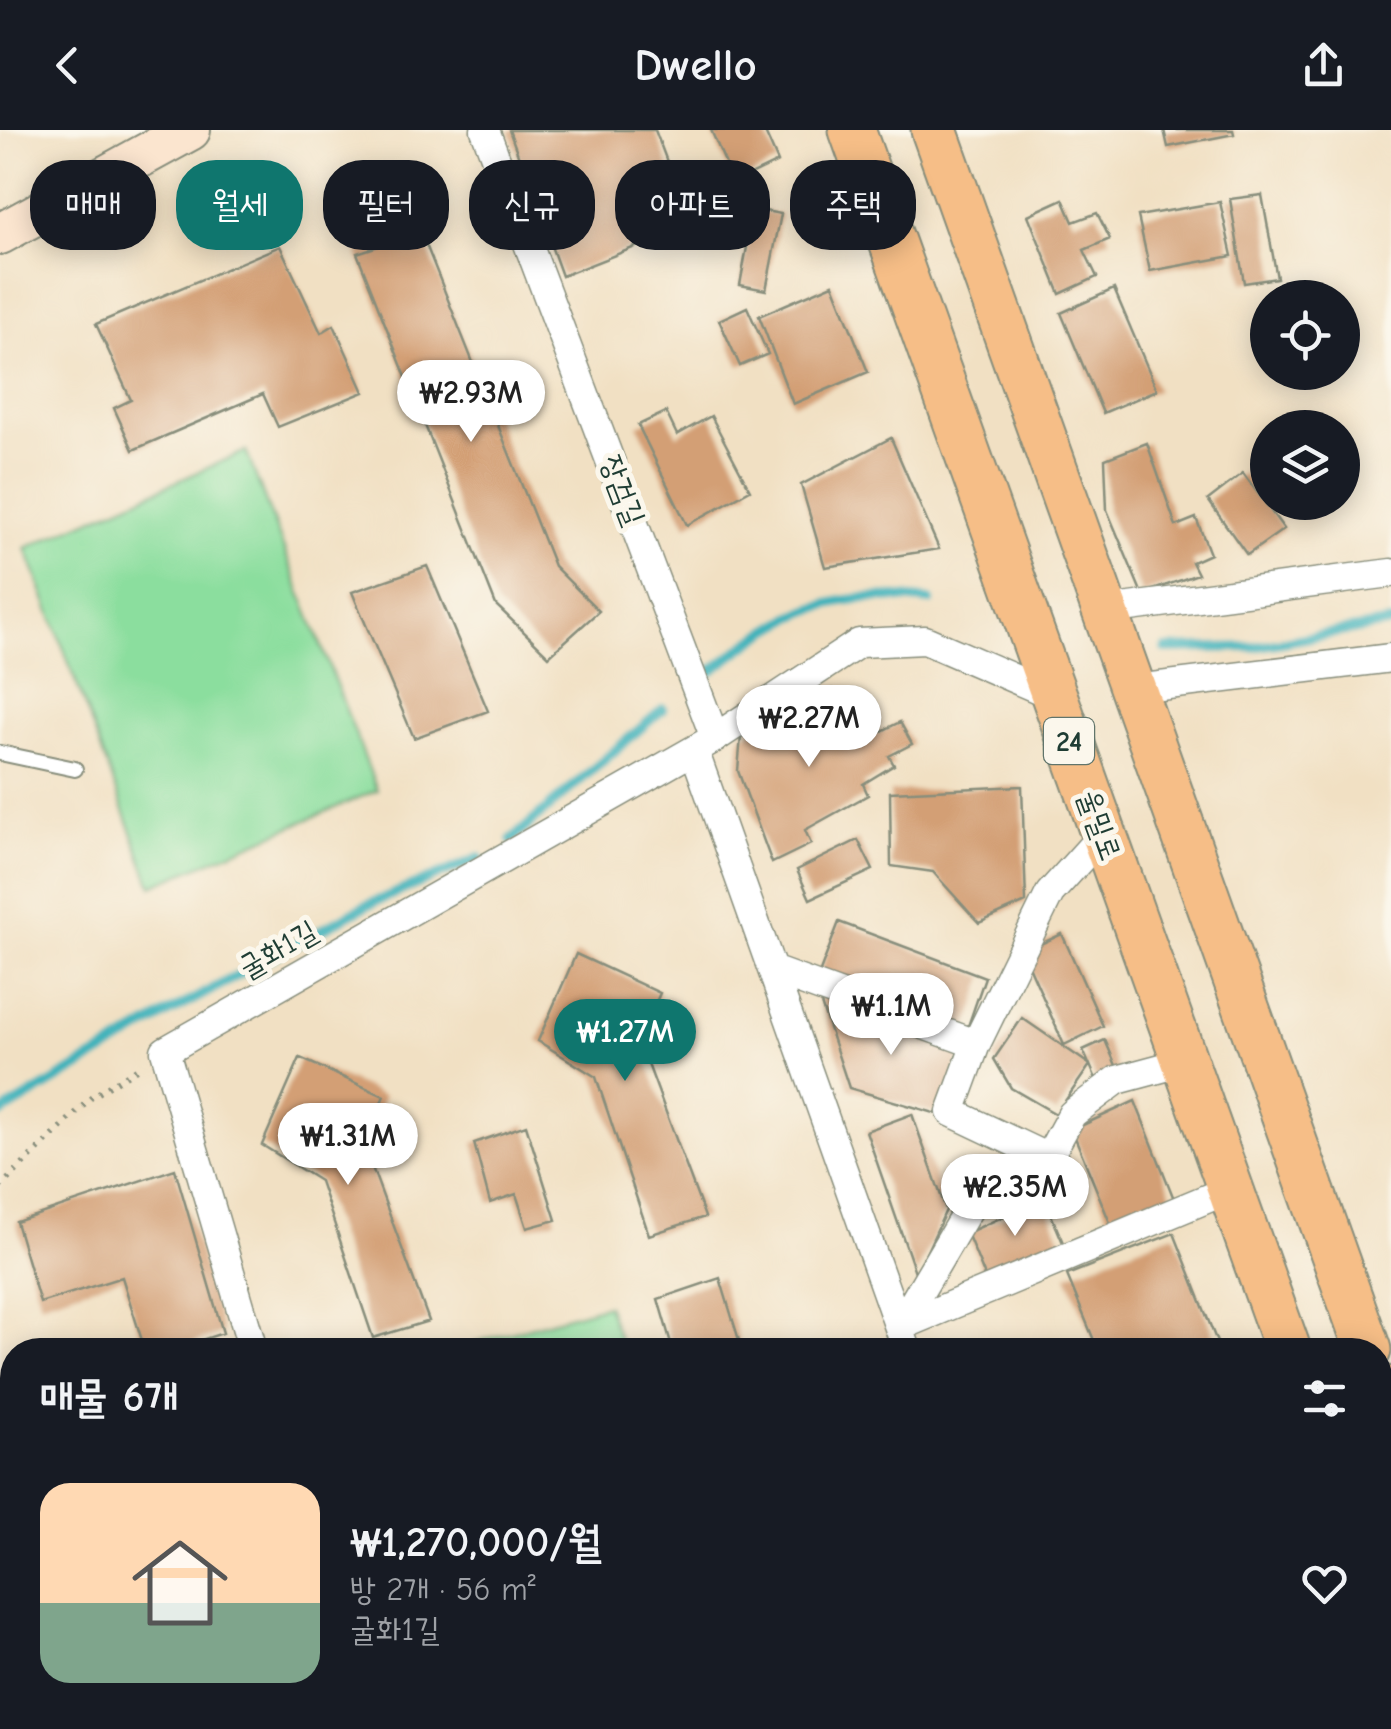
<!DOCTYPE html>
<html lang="ko">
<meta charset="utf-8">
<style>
body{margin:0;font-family:"Comic Neue","Poor Story",sans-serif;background:#242831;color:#f1f3f6;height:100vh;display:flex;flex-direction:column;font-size:38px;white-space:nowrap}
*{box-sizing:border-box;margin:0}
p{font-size:32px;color:#9ea1a6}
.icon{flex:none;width:55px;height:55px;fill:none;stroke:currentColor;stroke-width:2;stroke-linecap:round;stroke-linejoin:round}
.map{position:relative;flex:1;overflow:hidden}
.sheet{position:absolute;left:0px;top:1208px;width:1392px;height:392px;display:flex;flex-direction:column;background:#171b24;border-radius:40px 40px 0 0;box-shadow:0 5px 25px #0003}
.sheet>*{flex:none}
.top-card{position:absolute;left:30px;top:30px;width:1332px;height:90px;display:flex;gap:20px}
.fabs{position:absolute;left:1250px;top:150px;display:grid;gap:20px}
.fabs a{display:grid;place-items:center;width:110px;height:110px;border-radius:50%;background:#171b24;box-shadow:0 5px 25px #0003;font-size:50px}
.price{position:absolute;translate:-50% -85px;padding:0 22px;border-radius:35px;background:#fff;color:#222;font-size:32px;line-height:65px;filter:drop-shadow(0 2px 5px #0008)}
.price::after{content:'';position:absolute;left:50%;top:60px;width:30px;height:22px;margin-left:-15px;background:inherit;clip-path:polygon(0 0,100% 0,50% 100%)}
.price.selected{background:#0f766e;color:#fff}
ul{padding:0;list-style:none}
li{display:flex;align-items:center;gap:30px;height:250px;padding:0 40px}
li+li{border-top:2px solid #363941}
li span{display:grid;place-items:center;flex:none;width:280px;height:200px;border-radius:30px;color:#555}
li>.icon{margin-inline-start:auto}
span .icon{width:120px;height:120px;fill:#fffc;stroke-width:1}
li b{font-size:42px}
h2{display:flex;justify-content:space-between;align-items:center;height:120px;padding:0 40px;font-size:42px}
.tag{padding:0 35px;border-radius:40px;background:#171b24;box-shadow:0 5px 25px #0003;font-size:35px;line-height:90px}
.tag.selected{background:#0f766e;color:#fff}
header{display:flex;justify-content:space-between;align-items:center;height:130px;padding:0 40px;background:#171b24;font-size:45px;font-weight:600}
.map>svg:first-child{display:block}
.green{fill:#8bde9e;stroke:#558e69;stroke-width:2.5}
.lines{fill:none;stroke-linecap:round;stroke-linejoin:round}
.stream{stroke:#43b3bb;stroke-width:10}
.building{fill:#d39f75}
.service-casing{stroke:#888e7c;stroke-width:18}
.minor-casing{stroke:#888e7c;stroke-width:31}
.secondary-casing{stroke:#888e7c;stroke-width:44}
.primary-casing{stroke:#888e7c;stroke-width:49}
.path{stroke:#888e7c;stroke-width:6;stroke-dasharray:2.5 8;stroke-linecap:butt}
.service{stroke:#fff;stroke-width:14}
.minor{stroke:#fff;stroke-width:28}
.secondary{stroke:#fbe5cf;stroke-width:40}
.primary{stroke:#f6be87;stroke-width:45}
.labels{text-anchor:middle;stroke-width:10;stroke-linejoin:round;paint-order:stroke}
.shield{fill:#fbf7ec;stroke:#61756b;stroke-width:2.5}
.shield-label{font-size:28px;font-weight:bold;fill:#1f3d34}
.street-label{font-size:30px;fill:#1f3d34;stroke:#fbf7ec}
</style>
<header><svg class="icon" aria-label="back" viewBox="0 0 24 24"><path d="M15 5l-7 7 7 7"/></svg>Dwello<svg class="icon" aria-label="share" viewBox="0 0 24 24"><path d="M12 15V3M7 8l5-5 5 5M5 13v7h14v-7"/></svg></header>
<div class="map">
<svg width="1391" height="1599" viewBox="0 0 1391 1599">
<rect width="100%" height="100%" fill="#fbf7ec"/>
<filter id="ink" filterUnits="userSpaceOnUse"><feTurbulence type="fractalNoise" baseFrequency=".01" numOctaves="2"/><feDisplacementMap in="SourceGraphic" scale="20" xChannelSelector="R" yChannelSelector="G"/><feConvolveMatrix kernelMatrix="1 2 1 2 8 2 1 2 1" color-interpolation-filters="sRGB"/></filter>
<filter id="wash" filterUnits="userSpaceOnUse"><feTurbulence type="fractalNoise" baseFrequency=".0048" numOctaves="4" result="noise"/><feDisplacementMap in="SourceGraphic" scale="40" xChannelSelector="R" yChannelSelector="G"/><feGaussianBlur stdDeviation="2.25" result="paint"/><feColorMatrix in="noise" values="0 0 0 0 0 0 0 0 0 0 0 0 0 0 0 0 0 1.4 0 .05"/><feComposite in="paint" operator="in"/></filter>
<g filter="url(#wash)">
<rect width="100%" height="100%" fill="#f1e0c3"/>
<path class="green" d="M246 321 377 660 152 756 26 418Z
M607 1175 623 1220H475L473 1213Z"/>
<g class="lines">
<path class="stream" d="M1166 519 1253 517 1391 493
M696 553C778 489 822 456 930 471
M511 710 663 579
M0 984 169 883 365 776 479 728"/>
</g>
<g id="blocks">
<path class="building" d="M509 0H655L691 95 562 146Z
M711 0H764L778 32 734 53Z
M1164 0H1233L1234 4 1168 17Z
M1262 65 1277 148 1244 153 1230 69Z
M1063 69 1073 92 1097 83 1110 109 1084 120 1097 147 1060 164 1028 85Z
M1220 72 1232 126 1150 141 1138 86Z
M754 79 781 84 766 160 740 155Z
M421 102 554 436 599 481 549 526 496 475 357 123Z
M280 116 321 203 334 195 364 262 278 297 263 264 133 320 114 278 131 270 96 194Z
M833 154 868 242 793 274 759 186Z
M1114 159 1157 260 1103 283 1061 183Z
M747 177 768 224 740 236 719 190Z
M666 282 677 305 711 286 750 360 687 395 638 295Z
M891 308 939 419 825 437 801 355Z
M1147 313 1176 396 1196 388 1210 424 1192 432 1198 444 1142 464 1107 380 1105 329Z
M1243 343 1284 399 1247 425 1208 370Z
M427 436 488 581 414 608 352 462Z
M832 559 860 612 900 592 912 614 889 626 894 635 863 654 868 665 805 700 811 714 772 733 738 641 741 606Z
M1022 656 1026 772 979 793 933 742 891 736 890 662Z
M858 710 873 740 810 769 797 740Z
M839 792 985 847 966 902 819 844Z
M1062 804 1103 896 1064 915 1023 822Z
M576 824 660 863 639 910 705 1087 649 1105 596 947 538 911Z
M817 862 963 920 941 985 849 958Z
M1022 888 1089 934 1083 920 1105 910 1118 940 1096 949 1090 935 1056 984 1011 958 994 929Z
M300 928 384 966 363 1013 429 1191 373 1208 320 1051 262 1015Z
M1135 971 1176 1074 1113 1100 1072 1000Z
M912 984 946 1080 916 1145 866 1001Z
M526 995 556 1090 527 1098 516 1064 490 1073 474 1013Z
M175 1039 223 1203 171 1220H145L122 1147 40 1173 16 1092Z
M1044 1068 1064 1115 986 1149 967 1103Z
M1174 1103 1220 1220H1098L1067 1145Z
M720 1148 742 1220H673L658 1169Z
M0 1472 12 1481V1499L0 1521Z
M256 1588H289L288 1599H255Z
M480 1588H631L633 1591 616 1599H499Z
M793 1588H859L854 1599H808Z
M1064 1588H1139L1143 1599H1069Z
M1193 1588H1371L1375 1599H1197Z"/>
</g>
</g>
<g filter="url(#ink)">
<use href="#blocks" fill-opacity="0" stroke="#888e7c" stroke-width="2.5"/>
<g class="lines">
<g class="service-casing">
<path id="service" d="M0 623 75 639"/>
</g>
<g class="minor-casing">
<path id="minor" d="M485 0 715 608
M1107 480 1391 443
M1135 559 1391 528
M694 620 907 1220
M772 840 976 914 1050 763 1103 704
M976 914 951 982 1048 1028
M899 1197 981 1058 1048 1028 1072 984 1117 950 1184 932
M899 1197 1230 1059
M253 1220 165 921 715 608 859 513 925 510 1052 565
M0 1356 12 1343
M361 1588 365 1599
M1037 1588 1040 1599
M0 1593 48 1599"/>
</g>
<g class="secondary-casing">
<path id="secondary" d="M0 104 190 0"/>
</g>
<g class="primary-casing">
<path id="primary" d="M852 0 1288 1220
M934 0 1368 1220
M1380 1257 1391 1290
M1380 1480 1391 1512"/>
</g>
<path class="path" d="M0 1057 92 967 138 938"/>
<use href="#service" class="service"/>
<use href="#minor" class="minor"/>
<use href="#secondary" class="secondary"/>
<use href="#primary" class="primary"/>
</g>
</g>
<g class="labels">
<rect class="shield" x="1044" y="588" width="50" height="46" rx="8"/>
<g class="shield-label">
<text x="1069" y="621">24</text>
</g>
<g class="street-label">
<text transform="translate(623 360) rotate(69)" y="10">장검길</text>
<text transform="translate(1100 695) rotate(70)" y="10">울밀로</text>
<text transform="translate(278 819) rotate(-30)" y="10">굴화1길</text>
</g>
</g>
</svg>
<div class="fabs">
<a><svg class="icon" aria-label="locate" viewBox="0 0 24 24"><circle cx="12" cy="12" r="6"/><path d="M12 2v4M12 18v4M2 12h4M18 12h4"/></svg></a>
<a><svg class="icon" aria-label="layers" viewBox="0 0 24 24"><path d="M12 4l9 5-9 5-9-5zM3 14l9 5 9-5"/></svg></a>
</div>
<b class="price" style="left:471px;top:315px">₩2.93M</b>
<b class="price" style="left:809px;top:640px">₩2.27M</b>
<b class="price" style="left:891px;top:928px">₩1.1M</b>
<b class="price selected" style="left:625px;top:954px">₩1.27M</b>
<b class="price" style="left:348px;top:1058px">₩1.31M</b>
<b class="price" style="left:1015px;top:1109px">₩2.35M</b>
<div class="top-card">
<a class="tag">매매</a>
<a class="tag selected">월세</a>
<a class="tag">필터</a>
<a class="tag">신규</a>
<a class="tag">아파트</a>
<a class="tag">주택</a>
</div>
<section class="sheet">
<h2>매물 6개<svg class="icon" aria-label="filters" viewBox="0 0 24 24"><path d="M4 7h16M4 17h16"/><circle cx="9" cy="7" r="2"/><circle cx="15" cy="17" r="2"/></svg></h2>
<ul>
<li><span style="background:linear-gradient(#ffd9b3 60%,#7fa58c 0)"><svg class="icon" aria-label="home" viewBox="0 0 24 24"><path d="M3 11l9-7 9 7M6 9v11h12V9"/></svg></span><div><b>₩1,270,000/월</b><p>방 2개 · 56 m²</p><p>굴화1길</p></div><svg class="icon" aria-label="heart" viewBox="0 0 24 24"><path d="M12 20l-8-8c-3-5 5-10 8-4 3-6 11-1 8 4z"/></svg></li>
</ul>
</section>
</div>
